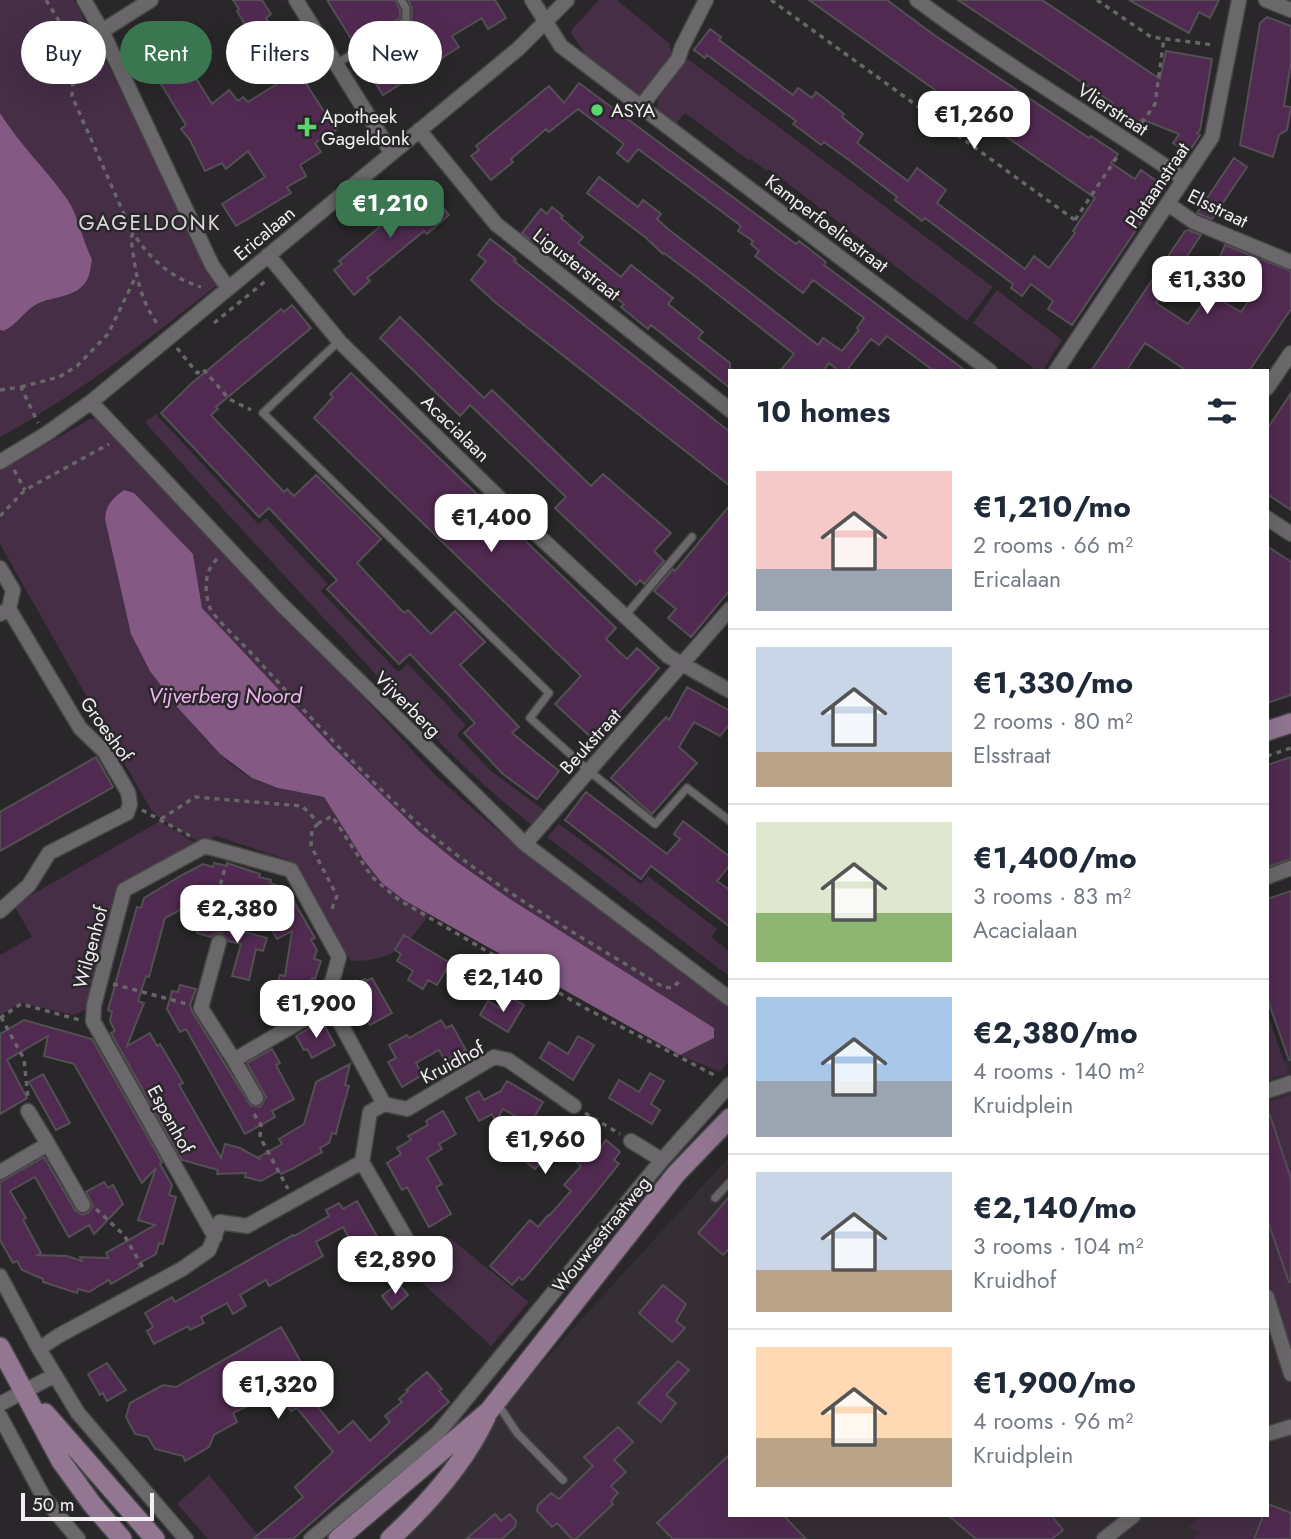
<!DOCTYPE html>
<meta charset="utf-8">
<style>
body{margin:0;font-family:Jost,sans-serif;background:#f2f2f3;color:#1f2937;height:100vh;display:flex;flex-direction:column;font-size:26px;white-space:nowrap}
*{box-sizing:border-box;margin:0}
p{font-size:23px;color:#747a83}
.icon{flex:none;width:38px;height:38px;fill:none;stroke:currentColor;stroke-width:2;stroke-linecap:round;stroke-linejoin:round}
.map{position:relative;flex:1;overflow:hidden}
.sheet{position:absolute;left:728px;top:369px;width:541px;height:1148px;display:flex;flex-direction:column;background:#fff;border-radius:0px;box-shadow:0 7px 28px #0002}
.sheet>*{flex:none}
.guide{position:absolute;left:21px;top:21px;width:602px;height:63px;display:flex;gap:14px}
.scale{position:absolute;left:21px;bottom:18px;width:133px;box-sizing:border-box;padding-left:7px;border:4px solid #f2f0f2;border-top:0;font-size:19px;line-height:24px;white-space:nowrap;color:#f2f0f2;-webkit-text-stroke:5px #292729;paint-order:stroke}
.price{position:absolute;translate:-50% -60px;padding:0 16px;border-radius:14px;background:#fff;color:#222;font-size:23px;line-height:46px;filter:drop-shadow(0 2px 4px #0008)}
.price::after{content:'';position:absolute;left:50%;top:42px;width:21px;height:16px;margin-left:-10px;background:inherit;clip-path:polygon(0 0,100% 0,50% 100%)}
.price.on{background:#3a764f;color:#fff}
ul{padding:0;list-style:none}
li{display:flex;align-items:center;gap:21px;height:175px;padding:0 28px}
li+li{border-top:2px solid #e0e1e3}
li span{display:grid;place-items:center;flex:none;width:196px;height:140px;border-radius:0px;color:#555}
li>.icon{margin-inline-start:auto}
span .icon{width:84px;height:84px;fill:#fffc;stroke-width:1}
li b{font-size:30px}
h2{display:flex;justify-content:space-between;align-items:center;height:84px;padding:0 28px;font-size:30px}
.pill{padding:0 24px;border-radius:32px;background:#fff;box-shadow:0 7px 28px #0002;font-size:24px;line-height:63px}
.pill.on{background:#3a764f;color:#fff}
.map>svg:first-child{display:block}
.built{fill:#352e34}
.green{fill:#452e46}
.water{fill:#845a84}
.building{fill:#512a51;stroke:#525052;stroke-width:2;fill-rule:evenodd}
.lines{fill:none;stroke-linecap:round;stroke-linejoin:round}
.lane-casing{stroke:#474647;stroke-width:10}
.street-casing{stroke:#474647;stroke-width:17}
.secondary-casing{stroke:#474647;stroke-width:22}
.path{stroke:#686668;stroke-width:3.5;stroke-dasharray:5 5;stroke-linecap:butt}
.lane{stroke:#6b686b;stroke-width:7}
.street{stroke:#6b686b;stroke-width:14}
.secondary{stroke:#927692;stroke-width:19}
.poi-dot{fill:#5bd56d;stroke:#292729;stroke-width:2.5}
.labels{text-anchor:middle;stroke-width:5;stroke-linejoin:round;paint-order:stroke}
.street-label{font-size:19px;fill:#f2f0f2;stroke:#292729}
.poi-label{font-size:19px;fill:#f2f0f2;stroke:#292729;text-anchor:start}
.neighbourhood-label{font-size:21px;letter-spacing:2px;fill:#dcd9dc;stroke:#292729}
.water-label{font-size:21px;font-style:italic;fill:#f3b2f3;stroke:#292729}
</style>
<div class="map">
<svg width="1291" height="1539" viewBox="0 0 1291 1539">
<rect width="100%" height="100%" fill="#292729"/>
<path class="built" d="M1291 1058V1539H382L730 1156V1516H1267V1066Z"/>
<path class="green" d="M0 0H74L142 132 217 285C148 340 77 395 0 437V330L3 331 38 303 74 293 92 259 83 242 79 222 15 137 0 113Z
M599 0H617L670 44 672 55 640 97 586 55 571 33 573 28Z
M688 59 993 287 967 321 769 169 767 171 750 159 748 160 685 113 675 125 657 110 658 99Z
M997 290 1062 340 1043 370 1037 371 973 323Z
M156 414 258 524 266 518 328 584 321 591 398 672 408 664 466 725 457 735 490 770 545 811 533 826C464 773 405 706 347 643 279 570 211 497 145 422Z
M102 418 201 521 436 776 520 850 730 1007V1060L720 1072 680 1055 714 1038 713 1028 510 899 457 862 419 831 331 745 202 608 193 554 171 534 178 708C201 733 223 764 254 779 276 789 300 792 324 797 355 847 376 884 429 914 406 948 392 961 351 961L291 861 216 836 202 844 161 819 151 810 0 544V471L90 419Z
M160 821 200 846 121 887 89 1008 74 1015 22 1003 0 1015V955L32 937 14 905Z
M559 824 641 884 648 876 717 929 711 937 730 952V977L547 837Z
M1267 1013 1288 1073 1267 1080Z
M1291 1095V1352L1267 1278V1103Z
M450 1238 529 1302 491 1346 419 1280Z
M209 1475 261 1539H208L177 1504Z
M1201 1516H1261L1252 1539H1193L1200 1533 1189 1527Z"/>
<path class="water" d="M0 113C19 144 46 169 67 199 79 217 82 240 92 259 91 265 90 275 87 280 77 298 53 296 37 304 24 311 16 326 3 331L0 330Z
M124 490 134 493 193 554 202 608 331 745 419 831 457 862 510 899 714 1028V1038L680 1055 404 900 382 883 363 859 324 797 278 788 252 778 220 754 178 708 150 671 131 634 105 519C106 505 112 499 124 490Z"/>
<path class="building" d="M233 0H262L271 14 266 18 273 30 255 41 237 11 239 9Z
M327 0H395L400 10V18L355 45Z
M408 0H495L506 18 488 29 482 18 452 36 459 47 383 95 359 57 411 25 412 8Z
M809 0H887L934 35 1089 138 1091 136 1118 154 1111 163 1135 179 1141 170 1165 187 1072 325 1048 309 1053 301 1031 284 1022 296 1011 288 1013 284 925 218 922 221 895 200 897 197 853 163 824 142 821 145 804 132 793 124 796 121 707 55 705 58 694 50 710 29 721 37 719 40 793 95 798 88 812 98 816 92 844 114 842 117 863 134 857 143 908 181 917 168 946 190 937 203 1025 269 1034 256 1049 268 1075 233 1073 231 1095 198 979 118 977 120Z
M958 0H1042L1160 79 1166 51 1212 59 1200 130 1197 133 1200 135 1188 153 1173 143 1179 134 1141 119 1138 123 1112 105 1113 103Z
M1129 0H1219L1210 18 1199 12 1189 33Z
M1267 17 1291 26V62L1284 106 1291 107 1287 130 1279 135 1273 157 1240 145 1260 23Z
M170 36 212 104 229 90 238 101 243 97 248 102 298 71 336 130 315 143 321 152 300 165 306 176 287 187 291 193 236 226 222 204 265 177 248 151 226 169 222 163 205 171 190 140 181 129 186 125 142 53Z
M579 83 796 244 799 241 826 262 824 265 966 371H934L887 336 879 345 871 339 846 371H839L829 363 823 371H780L794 354 696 277 664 253 663 254 645 237 587 193 599 177 638 207 643 200 661 214 657 219 668 229 818 345 823 338 842 351 859 330 857 328 864 318 813 280 803 293 755 256 759 251 751 244 753 241 738 231 741 226 638 149 628 162 617 153 624 144 578 109 549 132 546 129 511 159 513 162 491 180 471 156 479 150 476 146 549 86 564 103Z
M1234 158 1247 167 1212 219 1199 214 1197 213Z
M429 191 449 215 427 234 424 231 367 278 370 281 354 295 334 270 342 264 339 261 419 194 421 197Z
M552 207 563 216 561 218 583 237 578 243 621 277 631 265 673 298 668 304 703 332 698 338 730 363V388L651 325 648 329 621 307 624 304 537 235 532 241 522 233 541 209 547 214Z
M1188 230 1201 235 1156 303 1188 324 1204 301 1200 298 1221 266 1217 264 1225 245 1291 271V309L1249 371H1187L1145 343 1126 371H1091L1185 231ZM1234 271 1257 288 1241 312 1217 298Z
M490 239 516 259 514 261 730 432V486L496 303 471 280 486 261 478 255Z
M292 305 311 328 216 407 218 409 211 415 284 492 287 489 294 496 316 475 367 525 381 539 357 563 404 613 408 610 431 634 455 611 485 642 460 665 519 727 512 733 559 771 537 799 503 774 464 733 475 723 410 654 399 664 327 589 337 580 269 508 259 517 161 413 192 383 281 309 284 312Z
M400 317 484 398 492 390 591 486 603 474 671 533 654 551 664 561 644 584 640 580 636 585 555 508 566 497 470 405 460 416 380 338Z
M351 373 616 628 606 639 627 659 637 648 659 668 594 740 555 704 581 676 314 418 333 397 330 394Z
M1291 393V510L1267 494V429Z
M730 505V590L691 637 668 618 676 609 654 591 673 569 675 571Z
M1267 546 1291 562V695L1267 703Z
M687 687 730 711V724L720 736 694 722 679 747 697 763 652 814 611 778 666 717 669 720Z
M96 757 113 787 0 851V812Z
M1291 757V859L1267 867V765Z
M586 792 667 854 680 839 674 834 683 821 730 857V865L717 881 730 890V927L651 866 641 879 565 820Z
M214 863 227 866V863L260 874 259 877 271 880 270 883 280 886 286 895 289 893 315 938 311 940 317 950 314 959 321 961 315 979 312 978 308 990 295 987 293 993 276 988 280 975 285 976 292 931 277 939 269 925 288 914 211 893 165 918 149 977 146 976 138 1001 144 1003 127 1046 150 1033 157 1046 160 1044 183 1083 179 1085 221 1158 225 1144 240 1148 260 1159 259 1157 282 1144 279 1139 304 1124 316 1082 350 1064 345 1085 349 1086 338 1125 336 1134 332 1133 329 1143 320 1148 322 1152 292 1169 281 1174 279 1171 261 1181 245 1177 246 1173 217 1174 218 1170 182 1160 111 1033 115 1031 110 1021 112 1012 108 1010 137 907 141 908 144 898 182 875 203 864 213 867Z
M1291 891V1060H1289L1267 998V899Z
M201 920 235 927 234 929 267 938 263 951 256 949 249 980 232 976 241 944 228 941 222 933H216L211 937 197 933Z
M404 935 450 963 437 985 428 980 423 989 408 980 413 971 397 961 401 954 395 950Z
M372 978 392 1013 370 1025 365 1017 363 1018 347 989 365 979 366 981Z
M180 985 196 989 190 1005 193 1013 251 1106 260 1107 266 1097 247 1063 272 1049 280 1063 276 1065 294 1099 272 1111 275 1117 245 1134 186 1029 180 1032 167 1009 172 991 178 992Z
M510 997 524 1005 508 1032 480 1015 488 1001 503 1010Z
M24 1020 92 1039 162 1162 160 1164 172 1185 169 1195 176 1197 163 1244 159 1243 156 1254 138 1264 140 1267 111 1284 109 1280 89 1292 78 1289 77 1293 43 1282V1279L22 1270 17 1261 13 1263 0 1240V1182L44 1157 75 1210 82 1215 88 1213 93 1206 86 1192 104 1182 108 1188 113 1185 123 1204 94 1234 89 1225 69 1237 35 1177 10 1191 26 1218 23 1220 41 1253 38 1255 67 1256 82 1261 80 1257 108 1258 106 1253 155 1225 138 1220 156 1168 142 1183 74 1064 44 1056 48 1036 7 1060 27 1098 0 1114V1034Z
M441 1020 446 1028 452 1025 466 1050 445 1061 439 1050 416 1063 422 1075 402 1087 388 1062 396 1058 389 1045 407 1035 409 1038Z
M322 1021 335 1045 312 1058 307 1049 304 1050 296 1036Z
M578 1036 594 1045 573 1080 540 1058 549 1042 568 1054Z
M650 1073 664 1081 651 1104 660 1110 652 1124 609 1098 619 1080 639 1092Z
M43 1074 70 1123 56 1130 29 1082Z
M507 1081 543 1102 535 1116 559 1130 561 1128 578 1142 584 1135 600 1148 606 1140 620 1152 614 1160 619 1164 594 1195 525 1278 522 1280 519 1277 512 1285 490 1266 530 1220 538 1227 548 1215 549 1216 571 1191 564 1185 581 1166 556 1144 535 1169 514 1152 531 1132 526 1129 529 1124 503 1109 496 1121 492 1114 479 1121 466 1098 479 1091 484 1100 501 1091Z
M443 1111 456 1134 439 1144 442 1149 427 1158 442 1184 436 1187 451 1214 429 1227 407 1187 402 1190 387 1163 401 1154 397 1148 411 1140 408 1136 428 1125 426 1121Z
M1270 1115 1291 1179V1282H1289L1267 1219V1116Z
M730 1196V1248L723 1255 698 1233Z
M357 1201 387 1254 365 1267 343 1227 316 1242 323 1256 269 1286 266 1280 240 1295 246 1306 233 1314 227 1303 201 1317 204 1323 190 1330 188 1326 154 1344 147 1331 153 1327 145 1313 172 1297 175 1302 293 1235 294 1236 329 1216 326 1210 339 1203 343 1209Z
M398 1283 408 1295 392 1309 382 1296Z
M663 1285 686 1304 676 1321 685 1328 672 1342 639 1313Z
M281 1327 313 1383 320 1377 329 1387 321 1394 325 1399 317 1406 339 1433 353 1421 370 1441 390 1422 385 1416 402 1402 399 1399 408 1391 406 1390 427 1372 442 1389 439 1391 449 1402 293 1539H253L303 1497 295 1487 333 1452 297 1408 291 1411 286 1405 291 1401 282 1390 233 1413 237 1422 214 1435 209 1447 185 1461 183 1456 155 1449 148 1437 135 1434 126 1417 130 1403 163 1385 176 1387Z
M678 1361 689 1370 666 1395 676 1403 661 1422 638 1403Z
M107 1363 126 1390 107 1401 103 1393 100 1395 88 1374Z
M618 1427 633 1442 614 1460 626 1472 611 1486 618 1493 611 1501 613 1504 576 1539H572L557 1523 552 1527 537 1511 538 1505 551 1493 559 1499 593 1466 584 1457Z
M730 1454V1516H784L806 1539H673L657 1523Z
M1268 1504 1291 1513V1539H1254L1263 1516H1267Z
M495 1514 501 1521 510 1514 516 1521 515 1527 502 1539H466Z
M949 1516H1052L1063 1530 1052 1539H976Z"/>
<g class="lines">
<g class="lane-casing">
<path id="lane" d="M336 64 406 21V8L401 0
M339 341 263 413 549 693 530 718 589 771 655 824 687 788 730 821
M625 616 692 537
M715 1198 730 1182
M498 1404 517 1433 563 1480"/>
</g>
<g class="street-casing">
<path id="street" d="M84 0 102 31 212 265 228 288
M296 0 391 152
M532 0 561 46 990 371
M917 0C1003 64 1096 118 1184 179
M1266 0 1291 10
M102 31 151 0
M642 105 678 59 682 47 706 0
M419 130 496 224 730 410
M1168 204 1194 222 1291 262
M268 255 340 342 531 529 668 656 730 691
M1056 371 1212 137 1239 0
M1267 388 1291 353
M91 402 282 605 525 844 730 999
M0 462 46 434 91 402 518 49 567 0
M1267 518 1291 534
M0 568 13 590 9 609
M0 614 9 609 80 728 104 751 128 792 130 804 127 813 49 853 29 885 0 911
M525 844 730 609
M1267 877 1291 868
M219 942 201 1008 234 1060
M1267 1091 1291 1083
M256 1098 234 1060 330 1004
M28 1111 48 1144
M631 1141 662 1160
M362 1162 418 1259
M0 1172 48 1144 83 1205
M215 1237 93 1021 94 1005 124 890 205 846 291 870 339 957 330 989V1004L384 1104
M0 1276 39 1349 78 1413 186 1539
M1267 1297 1291 1374
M39 1349 58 1336 182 1269 209 1250 220 1222 247 1226 362 1162 370 1112 384 1104 407 1109 494 1057 508 1060 574 1106
M0 1404 55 1375
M0 1416 44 1498 78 1539
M1267 1434 1291 1427
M311 1539 438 1433 662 1160 730 1084
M1104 1539 1133 1516"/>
</g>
<g class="secondary-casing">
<path id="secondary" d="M1267 731 1291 723
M0 1347 61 1461 92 1504 122 1539
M45 1413 155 1539
M338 1539 489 1411 676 1174 730 1118
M390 1539C428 1504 464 1464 486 1417"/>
</g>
<path class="path" d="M46 0 75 47 72 96 131 230C148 257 169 277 201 287
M771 0 1079 223
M1097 0 1151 37 1214 45
M75 47 87 32
M1136 131 1155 104 1164 38
M1075 220 1119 154
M133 233 131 238C135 270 139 300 159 326
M214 323 268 279
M177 348 197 373 203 369 229 399 251 410
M21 387 59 377 77 366 108 334 136 276
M0 390 21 387 38 423
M14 470 25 490
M0 516 25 490 109 444
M217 559C204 571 204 591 210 608 214 618 244 645 253 655 316 723 379 795 453 852 518 902 592 943 663 987L672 988 680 981
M1267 756 1291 748
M142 810 190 836
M161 819 195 797 302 806 319 823 332 816 372 877 399 900 585 1008 718 1077
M318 824 312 829 311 846 337 896 331 911
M215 924 217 897 225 868
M113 984 187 1004
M1 1017 24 1059 28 1098
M0 1018 21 1004 80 1020
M585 1113 620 1134
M254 1114 261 1125 260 1137 288 1189
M96 1209 124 1235 145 1271"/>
<use href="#lane" class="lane"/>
<use href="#street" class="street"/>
<use href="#secondary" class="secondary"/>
</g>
<g class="poi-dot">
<circle cx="597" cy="110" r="7"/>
<path d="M303.5 116.5h7v7h7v7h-7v7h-7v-7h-7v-7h7z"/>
</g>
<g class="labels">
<g class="street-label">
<text transform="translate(1113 109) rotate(33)" y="7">Vlierstraat</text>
<text transform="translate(1157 185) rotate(-56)" y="7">Plataanstraat</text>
<text transform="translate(1218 208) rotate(26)" y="7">Elsstraat</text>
<text transform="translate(827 223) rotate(37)" y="7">Kamperfoeliestraat</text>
<text transform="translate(264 233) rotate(-40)" y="7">Ericalaan</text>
<text transform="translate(577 264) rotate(38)" y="7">Ligusterstraat</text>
<text transform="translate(456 428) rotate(44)" y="7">Acacialaan</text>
<text transform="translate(408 704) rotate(45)" y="7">Vijverberg</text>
<text transform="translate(107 729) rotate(54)" y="7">Groeshof</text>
<text transform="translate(590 741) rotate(-48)" y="7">Beukstraat</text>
<text transform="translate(90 947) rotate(-75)" y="7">Wilgenhof</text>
<text transform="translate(452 1062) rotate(-28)" y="7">Kruidhof</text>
<text transform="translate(171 1119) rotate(61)" y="7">Espenhof</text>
<text transform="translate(601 1234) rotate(-51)" y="7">Wouwsestraatweg</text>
</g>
<g class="poi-label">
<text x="611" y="117">ASYA</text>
<text x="321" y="123">Apotheek<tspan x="321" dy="22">Gageldonk</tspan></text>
</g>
<g class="neighbourhood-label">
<text x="150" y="230">GAGELDONK</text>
</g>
<g class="water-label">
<text x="225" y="703">Vijverberg Noord</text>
</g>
</g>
</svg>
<div class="scale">50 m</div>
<b class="price" style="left:974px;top:151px">€1,260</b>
<b class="price on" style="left:390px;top:240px">€1,210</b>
<b class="price" style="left:1207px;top:316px">€1,330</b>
<b class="price" style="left:491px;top:554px">€1,400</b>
<b class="price" style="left:237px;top:945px">€2,380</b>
<b class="price" style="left:503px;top:1014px">€2,140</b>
<b class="price" style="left:316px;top:1040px">€1,900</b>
<b class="price" style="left:545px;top:1176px">€1,960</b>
<b class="price" style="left:395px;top:1296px">€2,890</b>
<b class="price" style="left:278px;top:1421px">€1,320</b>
<div class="guide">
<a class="pill">Buy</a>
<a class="pill on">Rent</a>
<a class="pill">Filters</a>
<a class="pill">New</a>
</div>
<section class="sheet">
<h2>10 homes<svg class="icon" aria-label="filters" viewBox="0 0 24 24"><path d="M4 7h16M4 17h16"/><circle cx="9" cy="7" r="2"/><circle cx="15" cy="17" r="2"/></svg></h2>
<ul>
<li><span style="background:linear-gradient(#f6c9c9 70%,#9aa5b1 0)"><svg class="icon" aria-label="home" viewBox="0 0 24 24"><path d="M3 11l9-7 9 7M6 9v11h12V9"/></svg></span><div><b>€1,210/mo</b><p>2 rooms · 66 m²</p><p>Ericalaan</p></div></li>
<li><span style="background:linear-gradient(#c9d6e8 75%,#b9a48a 0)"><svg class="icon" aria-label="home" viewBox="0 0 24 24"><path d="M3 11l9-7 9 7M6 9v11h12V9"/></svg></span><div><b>€1,330/mo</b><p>2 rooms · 80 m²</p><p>Elsstraat</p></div></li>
<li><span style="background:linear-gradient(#dfe7d0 65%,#8fb573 0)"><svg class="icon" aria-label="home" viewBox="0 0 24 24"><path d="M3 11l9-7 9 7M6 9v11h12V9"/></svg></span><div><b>€1,400/mo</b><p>3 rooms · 83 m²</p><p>Acacialaan</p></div></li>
<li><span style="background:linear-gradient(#a9c7e8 60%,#9aa5b1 0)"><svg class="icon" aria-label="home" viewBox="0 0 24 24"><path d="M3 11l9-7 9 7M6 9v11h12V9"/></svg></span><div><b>€2,380/mo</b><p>4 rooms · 140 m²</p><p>Kruidplein</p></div></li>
<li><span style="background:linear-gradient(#c9d6e8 70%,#b9a48a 0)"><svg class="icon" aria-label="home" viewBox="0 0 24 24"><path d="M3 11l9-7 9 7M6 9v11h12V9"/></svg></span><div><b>€2,140/mo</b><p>3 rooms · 104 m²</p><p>Kruidhof</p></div></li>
<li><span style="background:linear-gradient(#ffd9b3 65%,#b9a48a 0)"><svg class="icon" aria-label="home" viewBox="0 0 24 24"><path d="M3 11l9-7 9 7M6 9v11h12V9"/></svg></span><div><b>€1,900/mo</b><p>4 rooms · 96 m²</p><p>Kruidplein</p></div></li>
</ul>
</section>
</div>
